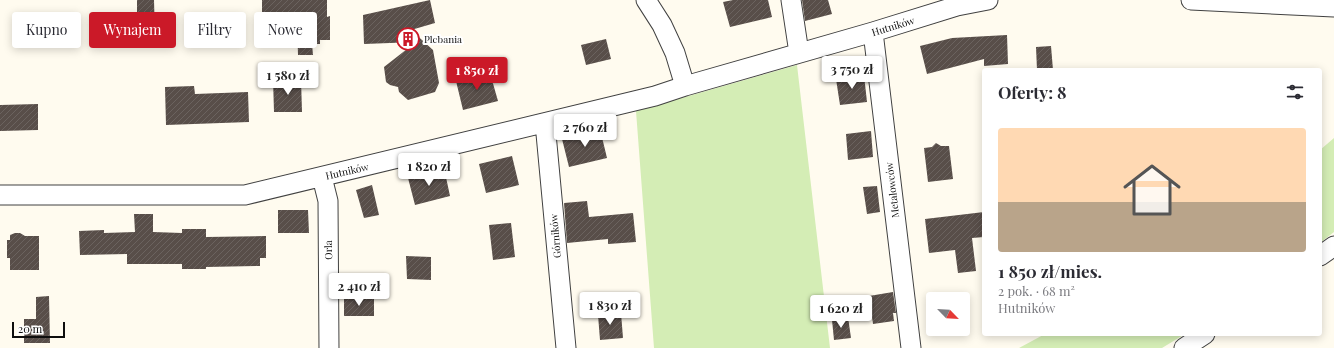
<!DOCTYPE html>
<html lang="pl">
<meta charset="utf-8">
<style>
body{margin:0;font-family:"Playfair Display",serif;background:#f7f7f7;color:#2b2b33;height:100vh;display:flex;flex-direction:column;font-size:15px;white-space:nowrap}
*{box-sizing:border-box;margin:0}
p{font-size:13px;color:#7c7c81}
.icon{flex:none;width:22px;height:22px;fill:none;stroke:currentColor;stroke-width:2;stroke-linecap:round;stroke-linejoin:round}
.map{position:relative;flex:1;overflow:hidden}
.panel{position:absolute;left:982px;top:68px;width:340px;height:268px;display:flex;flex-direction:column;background:#fff;border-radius:4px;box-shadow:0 2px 10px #0003}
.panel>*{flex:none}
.guide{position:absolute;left:12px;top:12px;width:380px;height:36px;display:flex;gap:8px}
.needle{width:26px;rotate:115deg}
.controls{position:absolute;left:926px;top:292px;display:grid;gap:8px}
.controls a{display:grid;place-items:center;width:44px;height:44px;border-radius:4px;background:#fff;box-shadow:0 2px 10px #0003;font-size:20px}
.scale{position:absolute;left:12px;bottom:10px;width:53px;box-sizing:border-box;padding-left:4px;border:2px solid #0e0e0e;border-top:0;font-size:11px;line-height:14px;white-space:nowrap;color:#0e0e0e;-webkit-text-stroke:3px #fff;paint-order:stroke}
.price{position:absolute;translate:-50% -34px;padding:0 9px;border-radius:4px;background:#fff;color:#222;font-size:13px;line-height:26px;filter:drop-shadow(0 1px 2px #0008)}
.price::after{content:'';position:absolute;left:50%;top:24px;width:12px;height:9px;margin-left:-6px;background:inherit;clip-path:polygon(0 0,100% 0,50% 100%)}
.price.current{background:#cb1928;color:#fff}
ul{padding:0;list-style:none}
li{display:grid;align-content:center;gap:8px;height:212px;padding:0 16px}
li+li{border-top:1px solid #e1e1e2}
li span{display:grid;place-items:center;height:124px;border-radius:4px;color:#555}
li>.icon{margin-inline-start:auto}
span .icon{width:72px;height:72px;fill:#fffc;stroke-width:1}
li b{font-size:17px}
h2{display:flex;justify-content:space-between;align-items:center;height:48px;padding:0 16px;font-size:17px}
.pill{padding:0 14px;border-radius:4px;background:#fff;box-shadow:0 2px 10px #0003;font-size:14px;line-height:36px}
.pill.current{background:#cb1928;color:#fff}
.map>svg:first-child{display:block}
.grass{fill:#d4edb5}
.building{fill:url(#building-hatch)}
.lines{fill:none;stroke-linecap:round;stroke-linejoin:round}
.minor-casing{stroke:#414141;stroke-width:21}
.minor{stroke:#fff;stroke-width:19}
.labels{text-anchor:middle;stroke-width:4;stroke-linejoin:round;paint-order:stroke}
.street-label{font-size:10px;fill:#0e0e0e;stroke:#fff}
.poi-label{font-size:10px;fill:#0e0e0e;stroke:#fff;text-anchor:start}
</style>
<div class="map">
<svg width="1334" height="348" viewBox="0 0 1334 348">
<defs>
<pattern id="building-hatch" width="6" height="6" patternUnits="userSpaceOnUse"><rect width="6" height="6" fill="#584e49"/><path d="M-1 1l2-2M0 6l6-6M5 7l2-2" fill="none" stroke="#6b635f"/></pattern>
</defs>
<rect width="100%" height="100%" fill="#fffbef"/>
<path class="grass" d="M797 65 830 348H654L636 111Z
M1334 138V232L1320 243V150Z
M1045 334H1185L1162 348H1019Z"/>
<path class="building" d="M137 0H154L155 37H147L137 46Z
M262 0H327V17L330 16V40H320V44H312L313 55H298L297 21H262Z
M430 0 435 23 411 30 433 50 439 83 435 92 408 100 399 92 398 87 390 85 386 82 384 67 416 42 364 44 363 15Z
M733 0H768L772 17 730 27 723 2Z
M802 0H828L832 14 805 21Z
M216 32V48H195V33Z
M1007 35 1008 64 984 66V59L927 74 920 46 952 38Z
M606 39 611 59 586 65 581 45Z
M1051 46 1053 70H1037L1036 47Z
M490 73 498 101 463 110 456 81Z
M864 75 867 102 840 105 836 79Z
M273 79H301L302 112H274Z
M194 86 195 94 248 92 249 122 166 125 165 87Z
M38 104V130L0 131V105Z
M600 129 607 158 569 167 562 139Z
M871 131 873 157 848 160 846 134Z
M936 143 941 146H949L953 179 928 182 924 148 932 147Z
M512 156 519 185 486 193 479 164Z
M444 168 450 196 415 205 408 178Z
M372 185 379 215 364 218 356 190Z
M877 186 880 212 867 214 863 187Z
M587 201 589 217 633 213 636 242 608 244V239L567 243 564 203Z
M278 210H308L309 233H278Z
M984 212V237L972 238 976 271 958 273 955 250 929 253 925 219Z
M134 214H153V232L182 233V229H206V237L266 236V258H260V266L206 267V269H182V264H127V254L80 255 79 231 104 230V233L135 232Z
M511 223 515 257 493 260 489 225Z
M15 233H20L25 236H39V270H10V258H7V240H10V235Z
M406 256 431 257V280L407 279Z
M893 292 896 313H893L894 321 873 324 869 296Z
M49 296 50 343H24V319H36V297Z
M374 297V316H344V298Z
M621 313 623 338 600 340 598 315Z
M848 317 851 338 834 340 832 320Z"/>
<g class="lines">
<g class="minor-casing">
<path id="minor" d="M646 0 662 25 675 53 685 86
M791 0 799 53
M1191 0 1334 7
M873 32 911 348
M545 123 566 348
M322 177 328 201 329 348
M0 195H245L655 96 685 86 873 32 957 6 988 0
M1320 256 1334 246
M1184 348 1205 334"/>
</g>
<use href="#minor" class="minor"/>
</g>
<defs>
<g id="building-ring" transform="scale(1.15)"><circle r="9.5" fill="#fff" stroke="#cb1928" stroke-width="1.5"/><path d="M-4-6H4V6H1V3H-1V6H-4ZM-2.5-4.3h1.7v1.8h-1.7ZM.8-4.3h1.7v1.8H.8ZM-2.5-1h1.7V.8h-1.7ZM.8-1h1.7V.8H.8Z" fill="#cb1928"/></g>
</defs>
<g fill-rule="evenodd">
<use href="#building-ring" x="408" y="39"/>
</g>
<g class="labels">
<g class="street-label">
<text transform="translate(893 26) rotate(-17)" y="4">Hutników</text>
<text transform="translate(347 171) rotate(-13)" y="4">Hutników</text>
<text transform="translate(892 190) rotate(-97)" y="4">Metalowców</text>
<text transform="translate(555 236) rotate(-95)" y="4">Górników</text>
<text transform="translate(328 250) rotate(-91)" y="4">Orla</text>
</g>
<g class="poi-label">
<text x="424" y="43">Plebania</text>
</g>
</g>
</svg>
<div class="controls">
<a><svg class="needle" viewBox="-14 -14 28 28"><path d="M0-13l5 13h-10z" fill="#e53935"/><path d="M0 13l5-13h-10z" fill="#7c7c81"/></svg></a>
</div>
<div class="scale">20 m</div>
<b class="price" style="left:852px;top:90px">3 750 zł</b>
<b class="price current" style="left:477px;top:91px">1 850 zł</b>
<b class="price" style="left:288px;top:96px">1 580 zł</b>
<b class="price" style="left:585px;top:148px">2 760 zł</b>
<b class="price" style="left:429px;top:187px">1 820 zł</b>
<b class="price" style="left:359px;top:307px">2 410 zł</b>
<b class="price" style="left:610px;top:326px">1 830 zł</b>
<b class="price" style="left:841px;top:329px">1 620 zł</b>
<div class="guide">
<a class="pill">Kupno</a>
<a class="pill current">Wynajem</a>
<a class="pill">Filtry</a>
<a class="pill">Nowe</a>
</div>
<section class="panel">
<h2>Oferty: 8<svg class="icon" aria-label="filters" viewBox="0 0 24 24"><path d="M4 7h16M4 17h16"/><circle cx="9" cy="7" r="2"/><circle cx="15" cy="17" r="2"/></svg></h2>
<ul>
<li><span style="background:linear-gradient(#ffd9b3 60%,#b9a48a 0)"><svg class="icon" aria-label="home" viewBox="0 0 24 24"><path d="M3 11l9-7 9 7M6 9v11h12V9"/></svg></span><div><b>1 850 zł/mies.</b><p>2 pok. · 68 m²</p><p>Hutników</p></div></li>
</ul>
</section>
</div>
